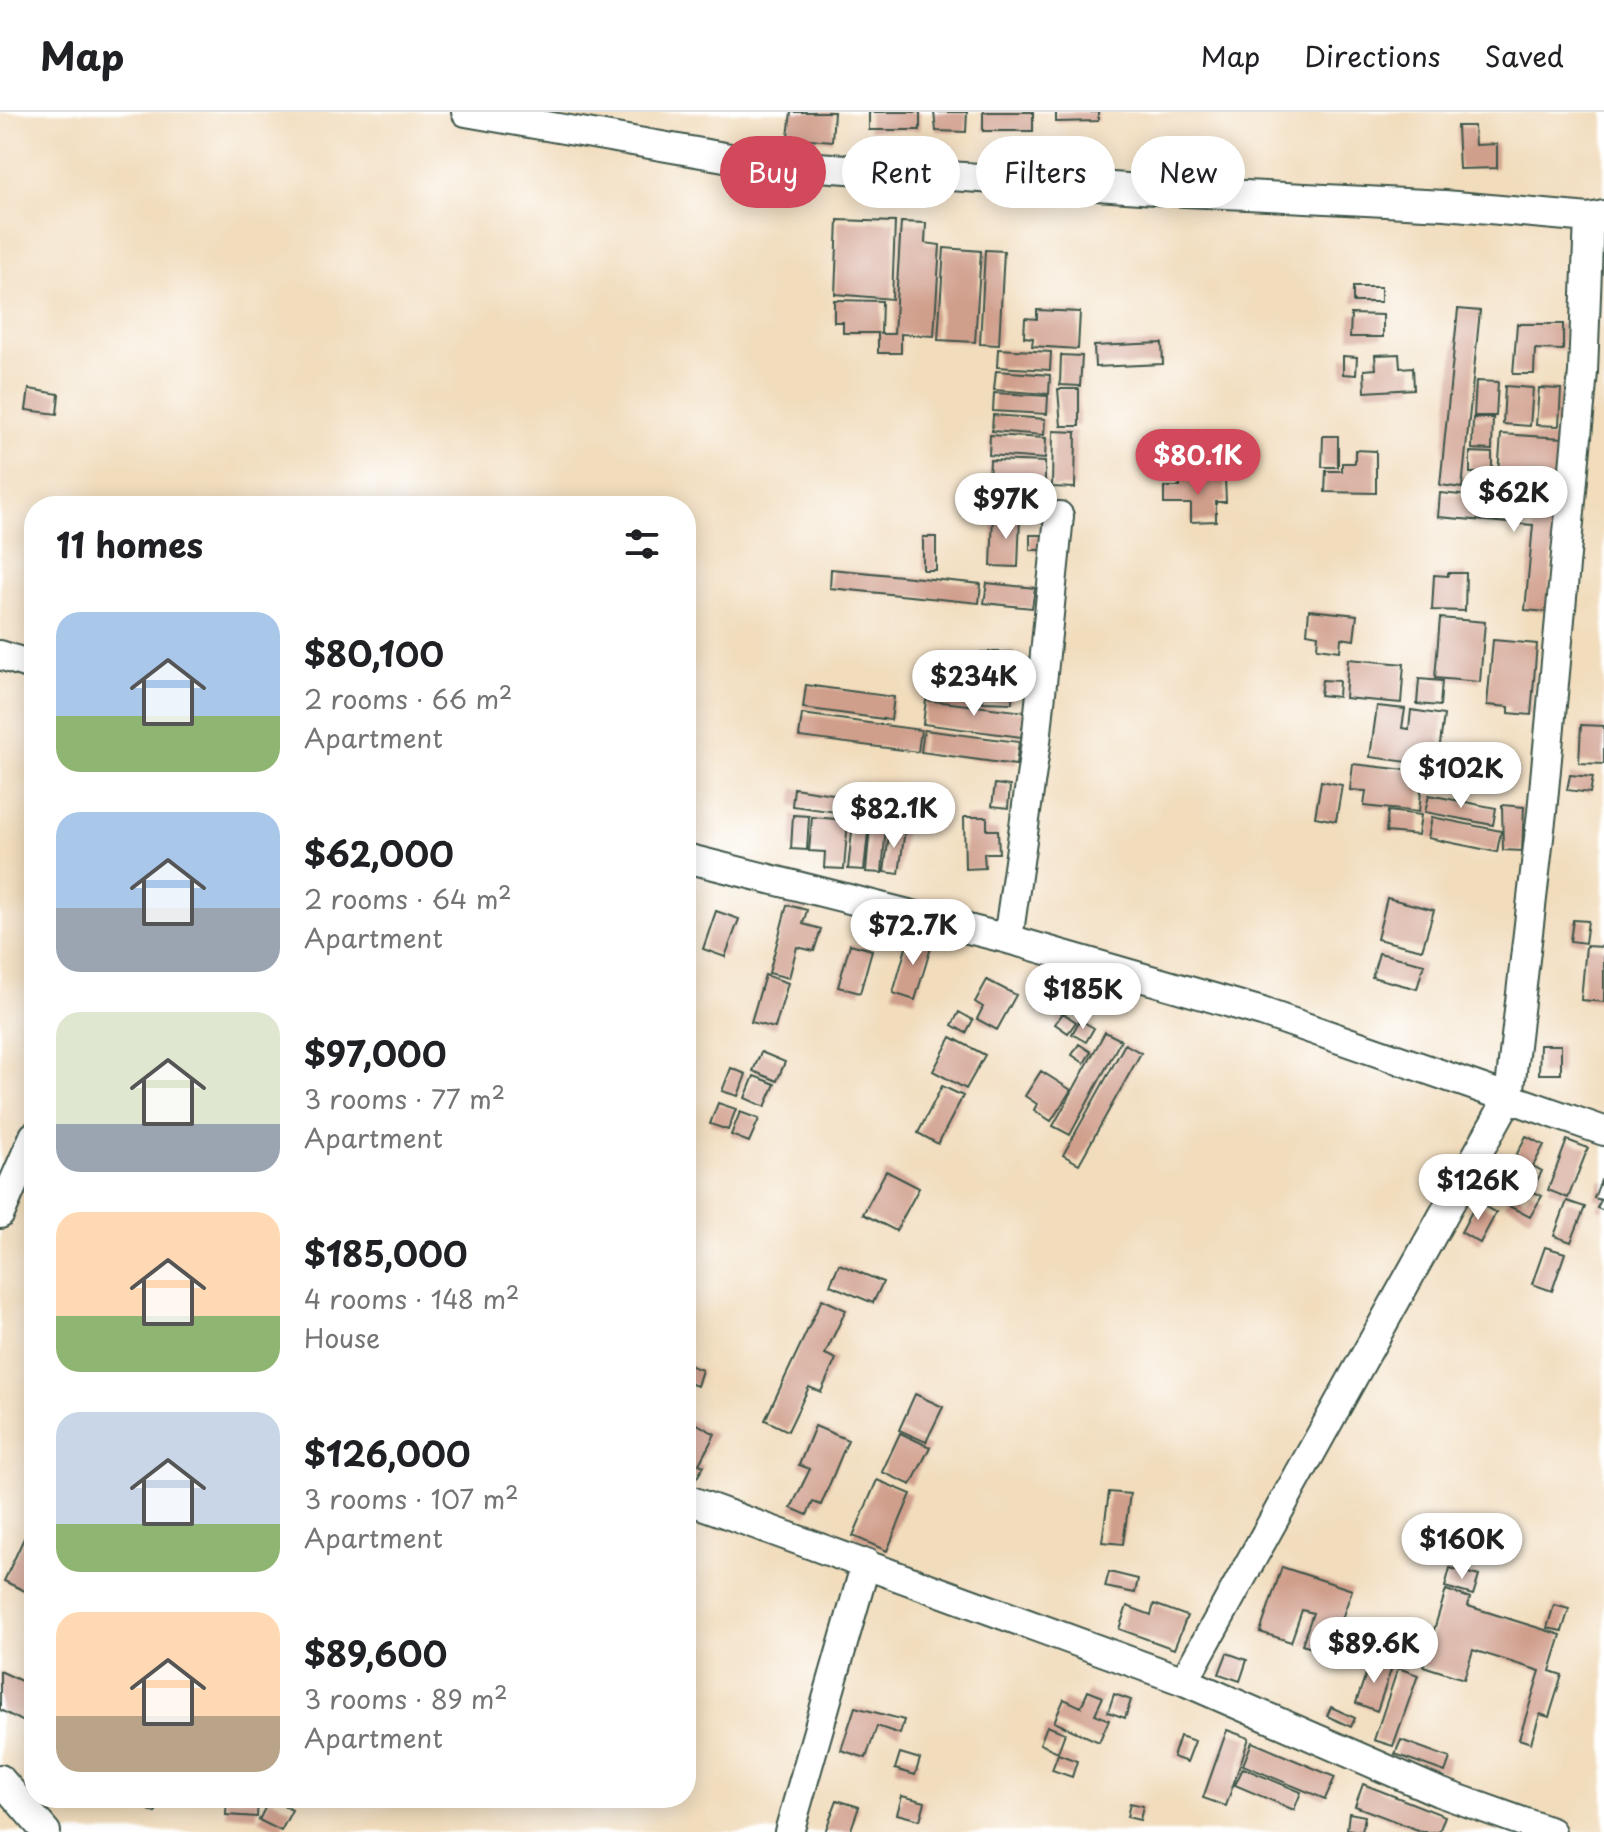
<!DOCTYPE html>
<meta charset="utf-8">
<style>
body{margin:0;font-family:"Playpen Sans",sans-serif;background:#f2f2f2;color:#202124;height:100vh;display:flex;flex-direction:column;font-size:30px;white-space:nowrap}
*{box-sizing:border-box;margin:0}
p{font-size:26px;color:#757577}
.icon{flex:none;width:44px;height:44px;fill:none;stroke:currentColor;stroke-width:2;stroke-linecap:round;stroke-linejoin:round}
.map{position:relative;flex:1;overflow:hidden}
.details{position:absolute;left:24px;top:384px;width:672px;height:1312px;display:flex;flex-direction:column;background:#fff;border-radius:32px;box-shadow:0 4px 20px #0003}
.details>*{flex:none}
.top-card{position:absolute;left:720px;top:24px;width:760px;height:72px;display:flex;gap:16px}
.price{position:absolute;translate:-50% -68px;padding:0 18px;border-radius:28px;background:#fff;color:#222;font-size:26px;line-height:52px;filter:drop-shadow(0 2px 4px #0008)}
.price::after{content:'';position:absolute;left:50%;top:48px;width:24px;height:18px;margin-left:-12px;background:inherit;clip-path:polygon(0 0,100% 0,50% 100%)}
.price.on{background:#d1495b;color:#fff}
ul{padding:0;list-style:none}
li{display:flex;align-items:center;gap:24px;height:200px;padding:0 32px}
li span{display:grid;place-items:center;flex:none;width:224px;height:160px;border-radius:24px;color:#555}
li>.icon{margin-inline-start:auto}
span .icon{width:96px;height:96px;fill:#fffc;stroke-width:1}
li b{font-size:34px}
h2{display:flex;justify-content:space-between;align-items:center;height:96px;padding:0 32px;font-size:34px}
.tag{padding:0 28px;border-radius:36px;background:#fff;box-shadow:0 4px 20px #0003;font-size:28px;line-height:72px}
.tag.on{background:#d1495b;color:#fff}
header{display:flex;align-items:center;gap:48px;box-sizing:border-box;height:112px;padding:0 40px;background:#fff;border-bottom:2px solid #e0e0e0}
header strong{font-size:38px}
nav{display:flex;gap:44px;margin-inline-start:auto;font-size:28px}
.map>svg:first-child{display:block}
.building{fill:#d09f8c}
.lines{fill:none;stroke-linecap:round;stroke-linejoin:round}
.street-casing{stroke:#3e5548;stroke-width:32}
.street{stroke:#fff;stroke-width:28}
</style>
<header>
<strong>Map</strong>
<nav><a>Map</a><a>Directions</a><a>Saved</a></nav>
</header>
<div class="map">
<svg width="1604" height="1720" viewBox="0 0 1604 1720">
<rect width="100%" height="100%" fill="#fff"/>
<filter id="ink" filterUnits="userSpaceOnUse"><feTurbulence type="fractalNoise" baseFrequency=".0125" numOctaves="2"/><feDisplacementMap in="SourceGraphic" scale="16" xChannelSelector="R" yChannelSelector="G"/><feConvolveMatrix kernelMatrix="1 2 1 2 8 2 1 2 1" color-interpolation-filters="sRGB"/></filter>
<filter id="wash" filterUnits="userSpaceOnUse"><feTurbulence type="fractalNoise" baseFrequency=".006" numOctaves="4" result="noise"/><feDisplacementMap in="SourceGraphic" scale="32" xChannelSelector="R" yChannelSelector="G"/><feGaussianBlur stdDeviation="1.8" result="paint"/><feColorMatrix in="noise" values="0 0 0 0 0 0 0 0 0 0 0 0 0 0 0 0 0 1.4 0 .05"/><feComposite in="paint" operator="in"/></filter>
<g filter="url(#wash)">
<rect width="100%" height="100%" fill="#f1dcbc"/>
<g id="blocks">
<path class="building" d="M791 0H834L832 29 788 25Z
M869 0H920V18H869Z
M934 0H967L966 20 936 19Z
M983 0H1033V19H983Z
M1056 0H1098V9L1056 10Z
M1457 14H1474L1475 33 1497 32V56L1459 57Z
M838 108 895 110 892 187 835 182Z
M901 110 926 111 925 131 940 133 934 224 901 222V241H878V221H843V210H834V188L882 189 881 222H894Z
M944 136 981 139 975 230 938 228Z
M985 138 1004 139 999 233 980 232Z
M1353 175H1381V190H1353Z
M1458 197 1480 199 1462 376 1440 373Z
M1037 198 1080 200 1078 237 1032 234 1033 226 1024 225 1025 206 1037 207Z
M1351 202 1383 203V225H1350Z
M1517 212H1563V238L1535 237 1534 262H1513Z
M1162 231 1163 252 1095 255 1094 234Z
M998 237 1051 240 1050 258 997 255Z
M1399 242 1400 256 1413 255 1414 277 1365 280 1364 258 1376 257 1375 243Z
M1061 243 1082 244 1080 274 1060 273Z
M1343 244 1357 245 1356 263 1343 262Z
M996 259 1050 263 1049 282 994 278Z
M1476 269 1498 270 1496 304H1474Z
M1505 274 1533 276 1530 314 1503 312Z
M1539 276 1561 277 1559 314 1536 313Z
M29 277 59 282 57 302 26 298Z
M1058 277H1079V314H1061Z
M994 281 1048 284 1047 302 993 299Z
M993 303 1045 307 1044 323 992 319Z
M1473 306H1493L1492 338 1472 337Z
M1053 319 1076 320 1075 376 1052 375Z
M1501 322 1564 326 1561 379 1497 375Z
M990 323 1046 326 1045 347 989 343Z
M1323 324H1338V355H1322Z
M1355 338 1376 339V381L1325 380 1326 359H1342V351H1355Z
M1470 340 1492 341V361H1470Z
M990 348 1045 350V372L989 369Z
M1180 366H1225L1226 390H1216V409L1191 410V392H1164V375H1180Z
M1440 381 1557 392 1547 500 1525 498 1533 413 1438 405Z
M993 403 1020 404 1018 455 991 454Z
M1030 423H1045V438H1030Z
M923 425H936V458H923Z
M831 457 981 472 979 491 830 476Z
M1448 461H1466L1465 499 1432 498 1434 463 1448 464Z
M987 471 1035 476 1032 496 984 491Z
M1309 498 1357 503 1354 528 1341 526 1340 539 1317 536 1318 523 1307 521Z
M1440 506 1485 510 1480 570 1435 566Z
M1493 528 1537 532 1531 603 1509 601V595L1487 593Z
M981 540H1013L1012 591 983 590Z
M1348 547 1404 552 1401 591 1345 586Z
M1419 567 1442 569 1440 594 1417 592Z
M1322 568 1339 569 1338 585 1320 583Z
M806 573 894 585 891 608 803 596Z
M926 588 1025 600 1021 625 923 612Z
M1377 594 1405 597 1402 616 1409 617 1411 598 1444 603 1437 654 1370 645Z
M802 602 921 618 918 640 799 625Z
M1581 613 1604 614V652L1579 651Z
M924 618 1019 630 1016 653 921 640Z
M1353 652 1423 660 1419 700 1364 694 1366 679 1350 678Z
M1570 663 1593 665 1590 681 1567 678Z
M1321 669 1342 673 1336 709 1315 705Z
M995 672 1010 674 1008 696 992 694Z
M794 676 846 684 843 701 792 694Z
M1429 683 1496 696 1493 713 1425 700Z
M863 686 909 692 907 709 861 703Z
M1502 693 1524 695 1522 739 1503 738Z
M1388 699 1421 703 1418 723 1386 720Z
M793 703 809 704 807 738 791 737Z
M812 705 848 708 844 757 824 756 825 740 809 739Z
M964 705H987V718H998L999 741H984L985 756 965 757Z
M1432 705 1501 719 1497 740 1428 726Z
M853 710 869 711 864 758 848 757Z
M870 713 886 714 882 761 866 760Z
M890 715 905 717 899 762 884 760Z
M1387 786 1434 798 1422 838 1377 827Z
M787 793 807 798 803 812 821 817 814 839 797 835 789 866 769 861Z
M716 799 739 807 725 845 703 837Z
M1573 808 1588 809 1585 831 1570 829Z
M910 822 933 829 915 888 893 881Z
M850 832 872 838 860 881 838 875Z
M1586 834 1604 835V890L1581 888Z
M1379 841 1424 852 1417 877 1372 865Z
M765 863 788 871 775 916 751 910Z
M987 868 1016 883 997 918 977 907 983 895 975 890Z
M959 900 973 908 966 921 952 913Z
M1063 901 1076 910 1068 921 1055 912Z
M1080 908 1094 916 1086 930 1072 922Z
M1105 920 1121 928 1070 1023 1053 1014Z
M951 925 985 943 966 977 933 959Z
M1079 932 1091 940 1084 951 1072 943Z
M1125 932 1141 941 1079 1052 1063 1043Z
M1540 933H1561V962H1539Z
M761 940 785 950 777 969 753 959Z
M731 956 746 962 738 984 722 979Z
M1041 959 1071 978 1051 1009 1034 998 1037 992 1025 984Z
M754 964 775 972 765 995 745 986Z
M942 974 963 984 938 1032 918 1021Z
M718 991 736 997 728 1018 710 1012Z
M740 1000 759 1007 749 1030 731 1023Z
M1526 1024 1544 1033 1533 1054 1542 1059 1534 1075 1525 1071 1520 1080 1502 1071Z
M1567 1028 1588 1036 1568 1086 1548 1078Z
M886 1059 919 1076 896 1119 863 1102Z
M1601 1068 1604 1069V1099L1597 1096 1601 1088 1594 1086Z
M1530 1078 1542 1084 1530 1105 1505 1092 1512 1080 1525 1087Z
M1567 1089 1585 1095 1571 1130 1554 1124Z
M1477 1090 1496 1101 1480 1131 1461 1120Z
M1545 1135 1565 1141 1552 1179 1532 1172Z
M839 1152 883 1170 873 1191 830 1173Z
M822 1187 846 1198 825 1242 836 1247 821 1280 809 1275 788 1319 765 1308Z
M686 1252 702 1258 697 1274 686 1270Z
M915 1282 943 1295 926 1330 899 1318Z
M690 1308 715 1322 699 1352 704 1354 696 1367 686 1361V1315Z
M815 1314 848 1328 821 1393 813 1390 807 1403 791 1396 810 1357 799 1353Z
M900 1321 930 1335 911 1373 882 1360Z
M877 1368 911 1382 887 1439 853 1424Z
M1109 1380 1130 1382 1123 1432 1102 1430Z
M24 1426 34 1431V1470L29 1481 4 1469Z
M1282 1455 1352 1478 1330 1541 1302 1532 1313 1501 1302 1498 1291 1530 1260 1520Z
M1450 1456 1479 1464 1473 1483 1445 1475Z
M1109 1460 1138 1467 1135 1481 1105 1475Z
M1446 1478 1470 1486 1468 1494 1561 1523 1550 1559 1562 1563 1549 1605 1540 1602 1531 1631 1519 1627 1540 1559 1473 1538 1464 1567 1423 1554Z
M1154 1492 1187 1504 1174 1537 1119 1517 1127 1494 1151 1503Z
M1554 1493 1569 1497 1562 1519 1547 1516Z
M1227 1541 1247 1548 1240 1569 1219 1562Z
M1371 1547 1392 1555 1377 1599 1356 1591Z
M1398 1556 1418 1563 1393 1634 1374 1628Z
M0 1559 34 1575V1604L30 1613 0 1598Z
M1088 1579 1103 1585 1095 1602 1109 1608 1099 1630 1054 1610 1064 1587 1081 1595Z
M1114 1582 1131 1588 1125 1606 1108 1600Z
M855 1595 904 1608 900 1622 877 1614 866 1646 841 1638Z
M1331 1595 1355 1606 1351 1615 1327 1604Z
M1047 1614 1065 1621 1058 1640 1040 1632Z
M1227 1618 1249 1626 1226 1694 1203 1686Z
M1180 1624 1195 1629 1187 1650 1173 1645Z
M1401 1628 1450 1646 1445 1660 1395 1642Z
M1252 1630 1335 1665 1325 1687 1243 1653Z
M900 1641 920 1647 915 1663 895 1657Z
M1058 1642 1077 1649 1072 1665 1052 1658Z
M1243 1656 1301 1680 1294 1698 1235 1673Z
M1363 1672 1445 1704 1439 1720H1423L1355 1694Z
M902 1684 925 1690 920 1708 897 1702Z
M140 1686H163L155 1701 137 1692Z
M227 1686 258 1688 257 1705 226 1703Z
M270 1686 292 1698 281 1719 259 1708Z
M837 1688 859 1695 850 1720H825Z
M1130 1691 1143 1694 1140 1708 1127 1705Z
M1349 1701 1365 1704 1362 1720 1347 1717Z"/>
</g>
</g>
<g filter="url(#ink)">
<use href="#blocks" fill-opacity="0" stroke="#3e5548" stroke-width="2"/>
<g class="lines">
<g class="street-casing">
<path id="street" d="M466 0 759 51 1185 80 1445 93 1589 106 1604 103
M0 543 34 554
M686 746 1008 827 1262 900 1604 1019
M1008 827 1036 630 1059 404
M0 1102 34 1024
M686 1387 1184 1569 1439 1680 1551 1720
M1184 1569 1509 985 1542 700 1583 260 1589 106
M0 1667 46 1720
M789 1720 866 1451"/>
</g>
<use href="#street" class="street"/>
</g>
</g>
</svg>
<b class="price on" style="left:1198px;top:385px">$80.1K</b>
<b class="price" style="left:1514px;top:422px">$62K</b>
<b class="price" style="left:1006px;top:429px">$97K</b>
<b class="price" style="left:974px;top:606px">$234K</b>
<b class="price" style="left:1461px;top:698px">$102K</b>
<b class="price" style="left:894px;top:738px">$82.1K</b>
<b class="price" style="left:913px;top:855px">$72.7K</b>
<b class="price" style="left:1083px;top:919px">$185K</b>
<b class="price" style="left:1478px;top:1110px">$126K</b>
<b class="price" style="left:1462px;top:1469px">$160K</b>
<b class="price" style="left:1374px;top:1573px">$89.6K</b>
<div class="top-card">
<a class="tag on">Buy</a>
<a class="tag">Rent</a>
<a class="tag">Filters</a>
<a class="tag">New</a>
</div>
<section class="details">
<h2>11 homes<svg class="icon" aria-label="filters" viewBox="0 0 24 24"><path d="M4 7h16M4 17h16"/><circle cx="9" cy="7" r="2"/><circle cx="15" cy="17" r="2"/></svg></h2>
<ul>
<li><span style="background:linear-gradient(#a9c7e8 65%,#8fb573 0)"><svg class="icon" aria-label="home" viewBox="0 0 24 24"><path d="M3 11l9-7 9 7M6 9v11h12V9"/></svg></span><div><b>$80,100</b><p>2 rooms · 66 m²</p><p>Apartment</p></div></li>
<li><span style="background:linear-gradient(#a9c7e8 60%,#9aa5b1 0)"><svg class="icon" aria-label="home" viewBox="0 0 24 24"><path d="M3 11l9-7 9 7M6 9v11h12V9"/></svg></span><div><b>$62,000</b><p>2 rooms · 64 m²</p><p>Apartment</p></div></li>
<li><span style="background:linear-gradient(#dfe7d0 70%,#9aa5b1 0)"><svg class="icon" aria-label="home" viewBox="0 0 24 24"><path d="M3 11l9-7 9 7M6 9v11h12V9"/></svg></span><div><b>$97,000</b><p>3 rooms · 77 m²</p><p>Apartment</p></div></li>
<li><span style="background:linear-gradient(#ffd9b3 65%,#8fb573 0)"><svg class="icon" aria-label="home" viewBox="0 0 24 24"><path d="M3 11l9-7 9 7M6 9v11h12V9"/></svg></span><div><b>$185,000</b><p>4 rooms · 148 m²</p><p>House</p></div></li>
<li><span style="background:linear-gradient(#c9d6e8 70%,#8fb573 0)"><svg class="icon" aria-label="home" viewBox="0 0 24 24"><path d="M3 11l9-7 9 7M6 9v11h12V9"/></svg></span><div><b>$126,000</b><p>3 rooms · 107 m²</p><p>Apartment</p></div></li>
<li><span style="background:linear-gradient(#ffd9b3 65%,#b9a48a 0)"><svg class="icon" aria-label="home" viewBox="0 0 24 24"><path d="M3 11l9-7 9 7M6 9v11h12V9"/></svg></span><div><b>$89,600</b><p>3 rooms · 89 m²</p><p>Apartment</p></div></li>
</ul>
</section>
</div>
